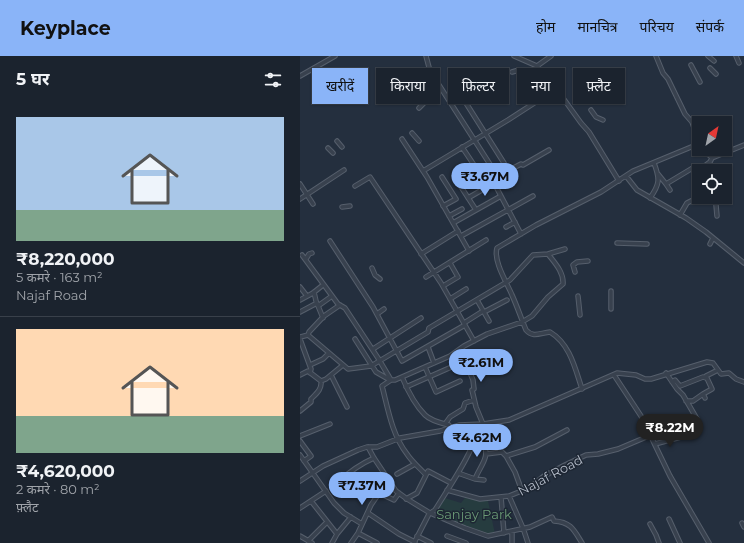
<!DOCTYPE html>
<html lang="hi">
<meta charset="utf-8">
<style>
body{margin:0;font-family:Montserrat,"Noto Sans Devanagari",sans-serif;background:#242b36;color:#f1f3f6;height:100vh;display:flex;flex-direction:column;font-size:15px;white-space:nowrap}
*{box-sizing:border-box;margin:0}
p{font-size:13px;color:#a0a4aa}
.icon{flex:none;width:22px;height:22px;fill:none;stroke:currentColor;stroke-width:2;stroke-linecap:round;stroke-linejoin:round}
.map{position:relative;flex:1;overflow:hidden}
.sheet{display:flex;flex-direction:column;background:#1b232e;width:300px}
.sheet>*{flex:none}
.hud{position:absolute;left:12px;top:12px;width:372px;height:36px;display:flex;gap:8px}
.needle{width:26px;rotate:33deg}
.controls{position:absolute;left:392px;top:60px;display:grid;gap:8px}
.controls a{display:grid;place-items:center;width:40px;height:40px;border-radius:0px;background:#1b232e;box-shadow:0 1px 3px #0004,0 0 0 1px #39404a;font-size:20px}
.price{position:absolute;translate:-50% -34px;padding:0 9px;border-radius:14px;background:#8ab4f8;color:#111;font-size:13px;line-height:26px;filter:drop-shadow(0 1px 2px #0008)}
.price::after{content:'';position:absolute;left:50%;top:24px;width:12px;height:9px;margin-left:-6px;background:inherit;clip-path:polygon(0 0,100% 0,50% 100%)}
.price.selected{background:#222;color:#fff}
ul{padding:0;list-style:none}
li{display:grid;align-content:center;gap:8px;height:212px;padding:0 16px}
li+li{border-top:1px solid #39404a}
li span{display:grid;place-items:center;height:124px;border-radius:0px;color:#555}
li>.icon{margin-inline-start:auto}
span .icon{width:72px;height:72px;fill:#fffc;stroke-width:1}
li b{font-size:17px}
h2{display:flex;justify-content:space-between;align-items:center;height:48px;padding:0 16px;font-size:17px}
.pill{padding:0 14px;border-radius:0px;background:#1b232e;box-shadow:0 1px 3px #0004,0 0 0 1px #39404a;font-size:14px;line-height:36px}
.pill.selected{background:#8ab4f8;color:#111}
header{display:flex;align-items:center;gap:24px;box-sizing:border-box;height:56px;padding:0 20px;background:#8ab4f8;color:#111}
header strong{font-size:19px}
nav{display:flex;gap:22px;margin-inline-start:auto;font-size:14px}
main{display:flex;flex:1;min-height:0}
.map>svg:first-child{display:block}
.green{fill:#263c3f}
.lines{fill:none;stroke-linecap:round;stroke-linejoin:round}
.minor-casing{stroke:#565f6c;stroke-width:5.5}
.minor{stroke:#38414e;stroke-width:3.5}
.labels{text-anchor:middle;stroke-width:3;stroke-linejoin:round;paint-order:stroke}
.street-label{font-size:13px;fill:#b4bcc9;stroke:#1d2633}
.park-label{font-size:13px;fill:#6b9a76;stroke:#1d2633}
</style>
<header>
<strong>Keyplace</strong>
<nav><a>होम</a><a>मानचित्र</a><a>परिचय</a><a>संपर्क</a></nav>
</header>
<main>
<section class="sheet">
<h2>5 घर<svg class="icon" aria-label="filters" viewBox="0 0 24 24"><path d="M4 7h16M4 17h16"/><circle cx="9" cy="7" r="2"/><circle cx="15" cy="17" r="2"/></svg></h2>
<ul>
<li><span style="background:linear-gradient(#a9c7e8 75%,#7fa58c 0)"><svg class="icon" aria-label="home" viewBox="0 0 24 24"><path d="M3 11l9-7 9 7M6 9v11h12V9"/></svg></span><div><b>₹8,220,000</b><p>5 कमरे · 163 m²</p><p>Najaf Road</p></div></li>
<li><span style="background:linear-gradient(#ffd9b3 70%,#7fa58c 0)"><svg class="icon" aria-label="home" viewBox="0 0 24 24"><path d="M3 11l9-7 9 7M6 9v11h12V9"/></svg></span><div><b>₹4,620,000</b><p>2 कमरे · 80 m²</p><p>फ़्लैट</p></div></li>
</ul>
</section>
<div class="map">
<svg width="444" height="487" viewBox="0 0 444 487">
<rect width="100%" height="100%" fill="#242f3e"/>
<path class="green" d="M145 442 161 447 165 442 188 445 195 478 188 480 133 457Z"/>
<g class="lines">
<g class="minor-casing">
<path id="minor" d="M126 0 130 15 193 113 188 117 192 123
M214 0 237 10 263 42 281 67 289 76 319 125
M356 0 363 17 368 23 385 58 392 66 399 86
M408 0 414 5
M436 0 439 7
M391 9 400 26
M237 10 251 0
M410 12 416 18
M212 16 219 14
M0 20 35 0
M152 25 204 107
M305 25 313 38
M119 52 125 46
M291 54 296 61 303 64
M112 77 119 85
M102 83 127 121 169 195
M37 85 42 91
M162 91 184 124
M28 92 33 97
M403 93 412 102 444 89
M123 115 208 64 256 33
M358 118 366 128
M154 120 176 154
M326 120 337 134 386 162 406 176 444 207
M142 121 156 143 143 150
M0 128 13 148
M55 130 70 121 141 227 174 285
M370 134 366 128 396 110 398 115 410 106 412 102
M168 142 194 127
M350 142C360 128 360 123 354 107
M0 143 44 114
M42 151 50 150
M380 159 387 147 399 141
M149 160 162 153
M417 160 416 149 417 141
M153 167 201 140
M206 171 215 166
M221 178 192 123 221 108 223 109 249 94
M161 180 233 140
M30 185 73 251 102 305 165 269
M317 187 347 188
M410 188 413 182
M121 198 158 175
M2 199 38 248 45 252 78 302 91 324
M6 203 9 198 12 197
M72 212 75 219 80 223
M275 216 273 209 277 206 288 205
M126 221 186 184
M143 230 158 221 150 207
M0 231 7 240
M311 235V253
M14 236 16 245 23 262
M278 240 280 259
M150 243 166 233
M0 244 13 237 23 229
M177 244 189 265
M18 250 32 240
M0 256 17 247
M184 256 207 244
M77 258 84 253
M164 267 183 255
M8 279 9 276 24 260 40 249
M0 281 8 279 48 313 71 310 128 276 129 272 210 224 233 199 248 198 265 193
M0 283 11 313 10 317
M55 283 76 316 90 324
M128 291 134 307
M73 293 121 262
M160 293 173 324 174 333 172 334 176 351 183 368
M10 309 23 303 29 297
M125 311 136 336 160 325
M366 317 377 333 383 339 397 363
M0 319 8 315 21 325
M31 319 47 351
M314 319 341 360 370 420 409 487
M102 321C107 333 116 350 125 359 131 365 141 367 149 369L150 372
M21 325 26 323 43 309
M372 326 375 324 380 330 403 321 406 322
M106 331 165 305
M282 333C275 312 270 288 250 276 240 277 233 282 226 274 221 262 217 250 212 239 207 227 193 205 197 192L236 169 301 136 333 115 396 89H399
M405 342 403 338 412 333 406 320 418 314
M386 345H393L403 338
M0 355 11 346V343C17 337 22 333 21 325
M145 368 150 361 163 353 165 347 174 344
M186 368 199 393 206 400 215 416 222 435
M0 380 30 368
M0 385 11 400 4 405
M355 388 381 381
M68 391 74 402 96 435 107 443 130 457 165 472 188 480 230 471 252 461 254 465C271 466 274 474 282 487
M186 398 202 396
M0 399 34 447 44 457 62 468
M206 400 235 391 267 374
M158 417 175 423 184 424
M97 418 115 408
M126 419C120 412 112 406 107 398 92 379 88 353 82 330L91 324H95L150 300 164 290 187 278 222 266 232 260 248 241 263 228C264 216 254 206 248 198
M175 423C180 410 190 402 184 388 182 383 181 380 177 377
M0 425 23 410 58 394 67 391H77L100 382 140 375 159 369 183 368 209 364 317 317 336 319 345 323H351L407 306 413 307 421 318 429 317 436 323 444 326
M37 427C49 416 60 408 74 402
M147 434 180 443 209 440 229 432 244 420 265 409 286 399 298 398 318 393 351 379
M79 437 94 444 99 437
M209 440 223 472 228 487
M201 441 204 477
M106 443 117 437 128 415 151 427
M11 445 37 478
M0 452 26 435
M68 457 99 478 115 486
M369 463 380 487
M442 467 444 471
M350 468 356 479 359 487
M212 475V487
M58 477 77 487
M0 480 12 487
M117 480 131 487
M147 480 166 487
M8 485 27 466
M32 487 37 478 51 461
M51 487 58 477 71 449 82 433
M114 487 129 458 135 454C147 434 178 390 178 369"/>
</g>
<use href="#minor" class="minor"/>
</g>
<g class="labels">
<g class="street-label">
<text transform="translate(250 419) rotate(-28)" y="5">Najaf Road</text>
</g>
<g class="park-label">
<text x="174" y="463">Sanjay Park</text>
</g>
</g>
</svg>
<div class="controls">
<a><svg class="needle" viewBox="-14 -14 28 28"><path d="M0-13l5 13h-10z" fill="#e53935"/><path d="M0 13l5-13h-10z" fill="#a0a4aa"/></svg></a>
<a><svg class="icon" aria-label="locate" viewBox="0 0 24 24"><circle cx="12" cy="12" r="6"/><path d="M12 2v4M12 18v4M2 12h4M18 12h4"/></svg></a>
</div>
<b class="price" style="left:185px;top:141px">₹3.67M</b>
<b class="price" style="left:181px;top:327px">₹2.61M</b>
<b class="price selected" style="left:370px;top:392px">₹8.22M</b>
<b class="price" style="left:177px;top:402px">₹4.62M</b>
<b class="price" style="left:62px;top:450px">₹7.37M</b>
<div class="hud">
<a class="pill selected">खरीदें</a>
<a class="pill">किराया</a>
<a class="pill">फ़िल्टर</a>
<a class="pill">नया</a>
<a class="pill">फ़्लैट</a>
</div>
</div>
</main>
